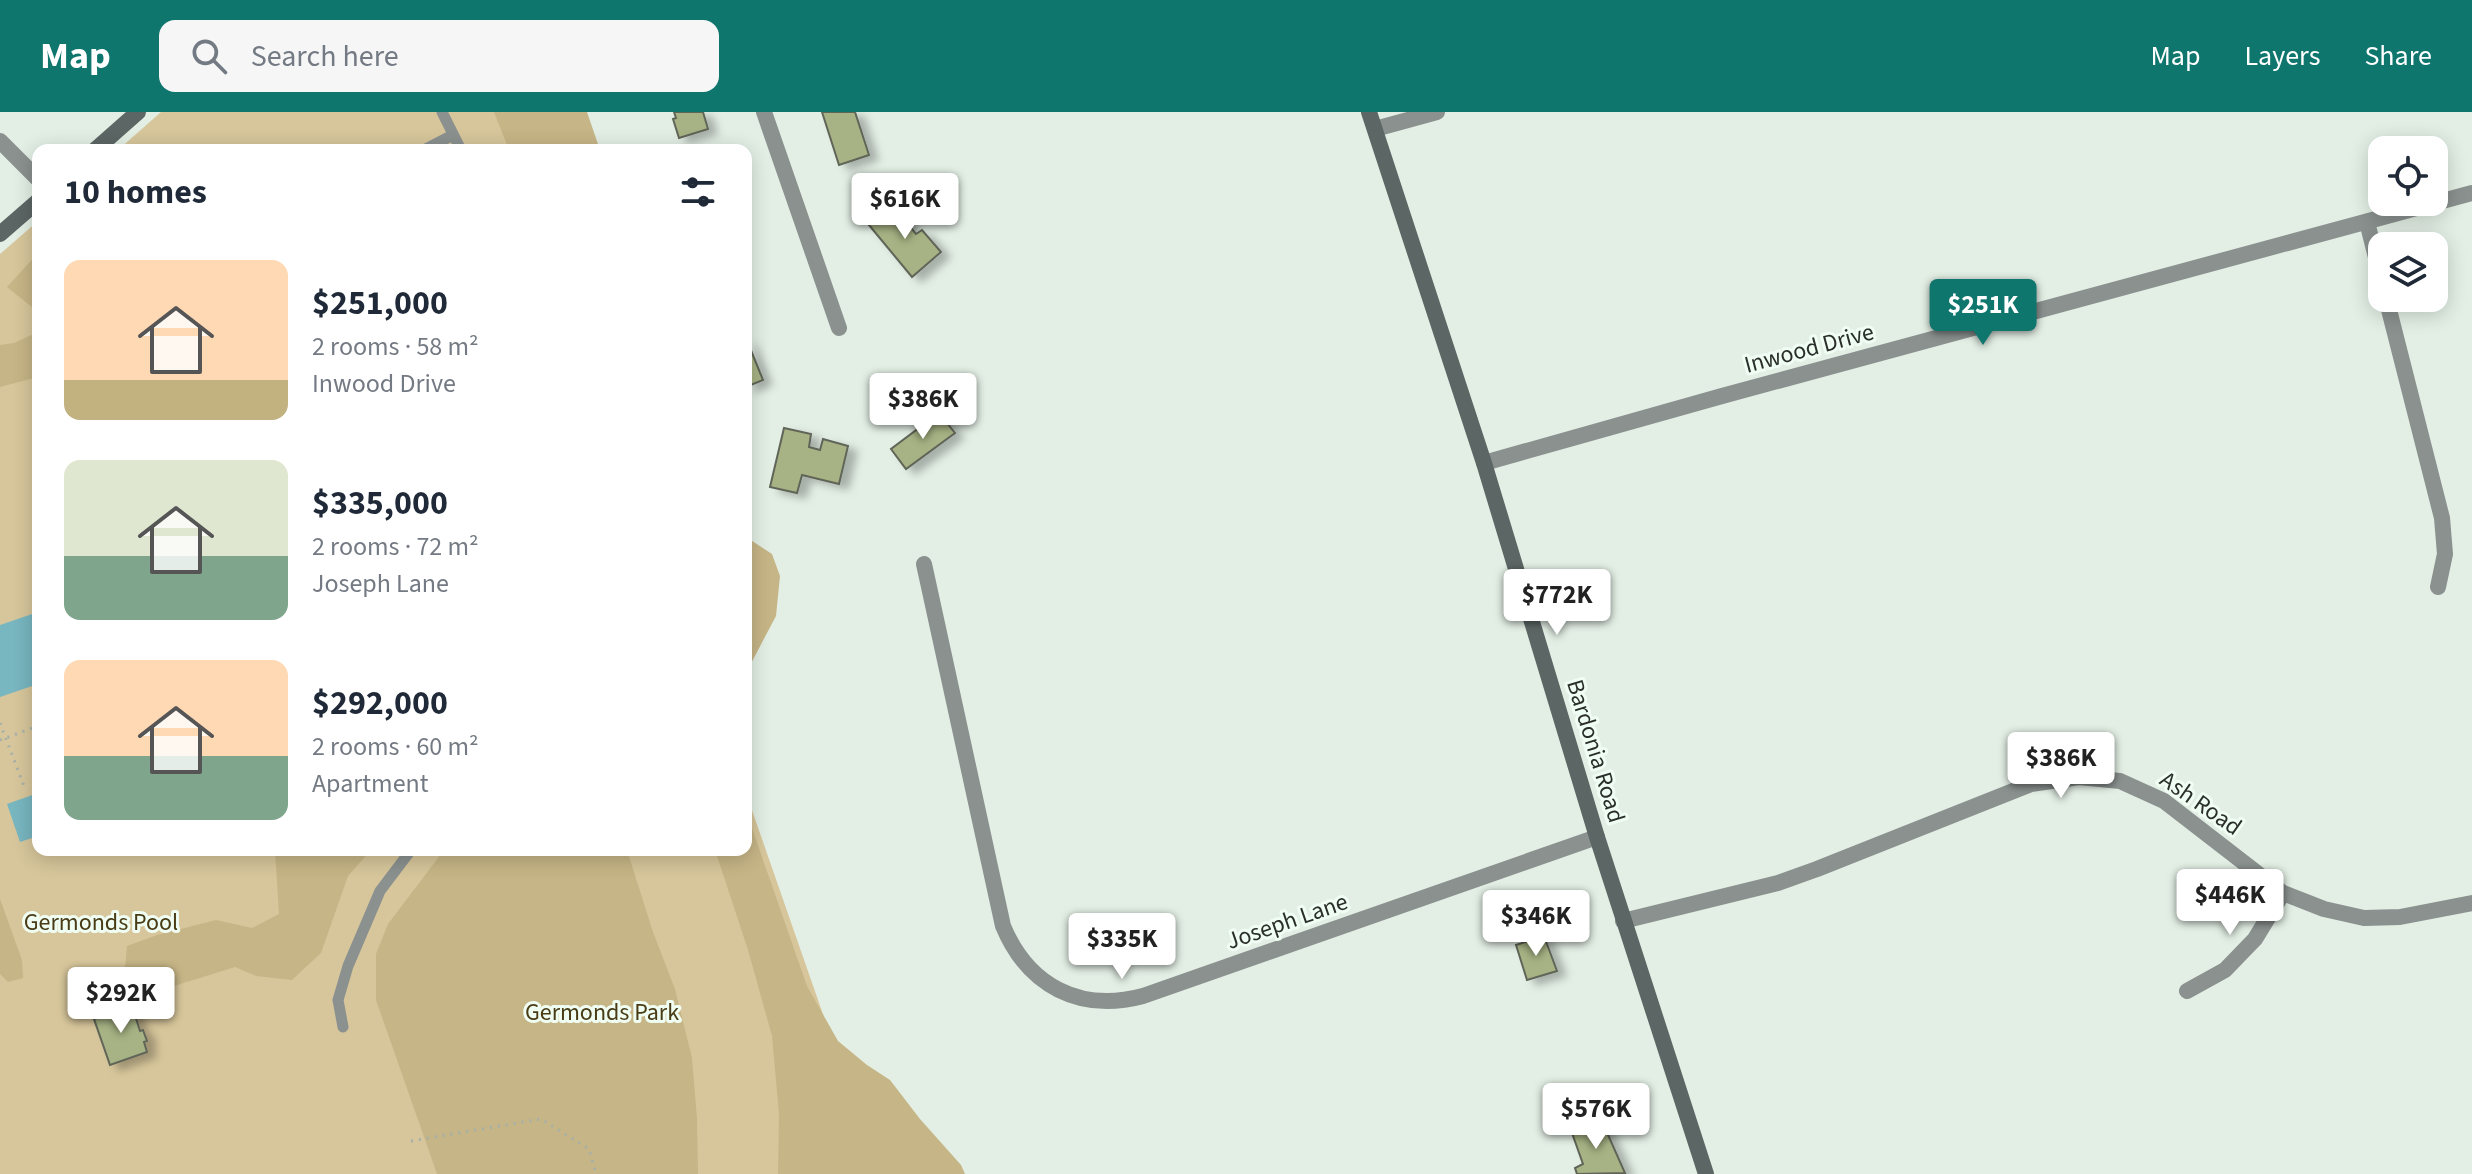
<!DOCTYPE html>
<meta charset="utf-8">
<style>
body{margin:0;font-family:"Source Sans 3",sans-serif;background:#f6f6f7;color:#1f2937;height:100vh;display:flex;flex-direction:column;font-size:30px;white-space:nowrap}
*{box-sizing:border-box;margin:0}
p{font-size:26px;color:#747a83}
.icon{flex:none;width:44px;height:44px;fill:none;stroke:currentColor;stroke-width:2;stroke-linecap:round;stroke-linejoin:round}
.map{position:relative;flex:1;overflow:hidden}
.side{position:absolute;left:32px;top:32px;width:720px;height:712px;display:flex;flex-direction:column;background:#fff;border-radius:16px;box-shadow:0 4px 20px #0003}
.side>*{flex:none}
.tools{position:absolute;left:2368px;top:24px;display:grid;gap:16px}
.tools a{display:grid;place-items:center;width:80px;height:80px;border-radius:16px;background:#fff;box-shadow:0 4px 20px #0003;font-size:40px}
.price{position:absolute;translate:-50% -68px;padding:0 18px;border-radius:8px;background:#fff;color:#222;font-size:26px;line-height:52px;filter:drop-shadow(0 2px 4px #0008)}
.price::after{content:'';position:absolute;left:50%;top:48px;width:24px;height:18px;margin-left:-12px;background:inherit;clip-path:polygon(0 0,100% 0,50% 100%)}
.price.active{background:#0f766e;color:#fff}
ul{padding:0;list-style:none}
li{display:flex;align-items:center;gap:24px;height:200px;padding:0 32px}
li span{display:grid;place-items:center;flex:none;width:224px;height:160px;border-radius:16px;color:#555}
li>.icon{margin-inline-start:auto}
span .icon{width:96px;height:96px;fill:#fffc;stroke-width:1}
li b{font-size:34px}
h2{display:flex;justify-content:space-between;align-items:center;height:96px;padding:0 32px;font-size:34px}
header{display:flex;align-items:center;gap:48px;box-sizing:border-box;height:112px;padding:0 40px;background:#0f766e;color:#fff}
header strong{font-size:38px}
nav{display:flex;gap:44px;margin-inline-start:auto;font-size:28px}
.search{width:560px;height:72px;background:#f6f6f7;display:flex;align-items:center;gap:20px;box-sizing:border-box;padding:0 28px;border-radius:16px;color:#747a83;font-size:30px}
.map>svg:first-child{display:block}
.green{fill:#d7c69b}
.forest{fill:#c6b586}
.water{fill:#78b6c0}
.building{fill:#a7b384;stroke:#616559;stroke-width:2;filter:url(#shadow)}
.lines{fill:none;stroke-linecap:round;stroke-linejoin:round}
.path{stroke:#a6b0a8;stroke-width:3;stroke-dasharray:2 6;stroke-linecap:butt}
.lane{stroke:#8a918f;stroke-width:11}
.street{stroke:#8a918f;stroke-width:16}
.secondary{stroke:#5c6664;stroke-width:16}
.labels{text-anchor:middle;stroke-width:6;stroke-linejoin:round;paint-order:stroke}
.street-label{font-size:24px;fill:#2a2f2b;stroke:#f0fdf2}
.park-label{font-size:24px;fill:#483b15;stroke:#f0fdf2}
</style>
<header>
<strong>Map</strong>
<div class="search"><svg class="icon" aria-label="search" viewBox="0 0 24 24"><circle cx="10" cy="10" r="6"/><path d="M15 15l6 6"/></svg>Search here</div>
<nav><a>Map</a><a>Layers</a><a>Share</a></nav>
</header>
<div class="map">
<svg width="2472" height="1062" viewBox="0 0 2472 1062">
<defs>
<filter id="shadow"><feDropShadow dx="9" dy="5" stdDeviation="4" flood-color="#0004"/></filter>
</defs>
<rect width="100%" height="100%" fill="#e3efe5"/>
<path class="green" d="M161 0H509L522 38H118Z
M38 109V738H746V681L865 1023 779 1053 778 1062H0V142Z"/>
<path class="forest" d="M494 0H587L600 38H509Z
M38 141V218L33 196 7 175Z
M38 220V265L0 275V233L14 231Z
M746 425 772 442 780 464 776 504 746 561Z
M746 699 807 874 838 929 867 953 890 968 920 1007 961 1053 965 1062H778L779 1002 772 924 748 838 715 738H746Z
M275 738H371L348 764 321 841 292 868 256 864 235 855 142 884 124 867 127 834 157 823 216 808 252 816 279 802Z
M444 738H627L653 820 675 877 692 946 697 1007 698 1062H437L376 888V842L388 812Z
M0 787 22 848 23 866 8 870 0 862Z"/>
<path class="water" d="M38 500V572L0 585V513Z
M38 681V724L20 730 7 692Z"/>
<path class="building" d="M674 0H703L708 17 679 26 673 7 676 6Z
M822 0H855L869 43 839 53Z
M892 93 916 122 922 118 941 140 912 165 869 113Z
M746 226 763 268 746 275Z
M939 301 955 321 906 357 891 337Z
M784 316 811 322 809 335 820 338 823 327 848 334 839 372 802 363 797 381 770 375Z
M1544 824 1557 859 1527 868 1516 833Z
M132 894 140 919 143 918 147 929 144 930 147 940 110 953 94 907Z
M1601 1007 1625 1061 1577 1062 1575 1056 1583 1052 1572 1021Z"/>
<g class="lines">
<path class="path" d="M0 611 24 674
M0 628 38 614
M411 1029 541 1007 589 1037 596 1062"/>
<path class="lane" d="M442 0 461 38
M424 38 453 23
M343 915 338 888 348 854 380 779 411 738"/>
<path class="street" d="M764 0 839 216
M1375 17 1437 0
M0 29 38 67
M2367 110 2382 169
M2386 186 2442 406 2445 442 2438 475
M1484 351 1722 284 2472 81
M924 452 1003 814C1028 874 1080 901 1143 884L1597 725
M1623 809 1778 771 1817 757 2031 672 2079 665 2120 669 2164 689 2283 781 2324 797 2364 806 2400 805 2472 791
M2187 879 2225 858 2255 827 2283 781"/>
<path class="secondary" d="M1369 0 1484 351 1597 725 1706 1062
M95 38 138 0
M0 122 38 89"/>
</g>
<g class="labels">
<g class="street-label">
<text transform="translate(1809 236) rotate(-15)" y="8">Inwood Drive</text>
<text transform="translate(1596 639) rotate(73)" y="8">Bardonia Road</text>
<text transform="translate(2201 691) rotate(35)" y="8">Ash Road</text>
<text transform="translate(1287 809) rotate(-19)" y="8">Joseph Lane</text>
</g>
<g class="park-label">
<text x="101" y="818">Germonds Pool</text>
<text x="602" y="908">Germonds Park</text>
</g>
</g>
</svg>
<div class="tools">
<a><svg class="icon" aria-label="locate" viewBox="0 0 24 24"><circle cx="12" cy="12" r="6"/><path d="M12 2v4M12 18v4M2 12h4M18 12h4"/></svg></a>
<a><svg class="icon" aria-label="layers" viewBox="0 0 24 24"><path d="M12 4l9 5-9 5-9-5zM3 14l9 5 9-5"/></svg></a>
</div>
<b class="price" style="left:905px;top:129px">$616K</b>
<b class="price active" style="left:1983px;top:235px">$251K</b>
<b class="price" style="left:923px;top:329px">$386K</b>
<b class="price" style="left:1557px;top:525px">$772K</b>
<b class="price" style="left:2061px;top:688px">$386K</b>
<b class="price" style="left:2230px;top:825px">$446K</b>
<b class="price" style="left:1536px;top:846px">$346K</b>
<b class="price" style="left:1122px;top:869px">$335K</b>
<b class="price" style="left:121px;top:923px">$292K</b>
<b class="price" style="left:1596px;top:1039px">$576K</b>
<section class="side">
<h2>10 homes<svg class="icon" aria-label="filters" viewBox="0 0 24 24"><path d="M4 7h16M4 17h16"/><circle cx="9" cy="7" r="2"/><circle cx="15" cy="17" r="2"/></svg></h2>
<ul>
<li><span style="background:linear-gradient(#ffd9b3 75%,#c2b280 0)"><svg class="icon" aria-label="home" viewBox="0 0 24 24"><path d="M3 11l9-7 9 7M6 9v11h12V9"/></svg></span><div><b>$251,000</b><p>2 rooms · 58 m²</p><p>Inwood Drive</p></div></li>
<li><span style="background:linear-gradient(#dfe7d0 60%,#7fa58c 0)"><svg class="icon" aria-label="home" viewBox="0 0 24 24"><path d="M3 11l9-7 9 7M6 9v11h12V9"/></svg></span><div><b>$335,000</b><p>2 rooms · 72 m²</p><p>Joseph Lane</p></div></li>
<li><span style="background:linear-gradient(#ffd9b3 60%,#7fa58c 0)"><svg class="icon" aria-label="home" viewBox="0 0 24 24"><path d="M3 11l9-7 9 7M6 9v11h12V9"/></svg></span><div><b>$292,000</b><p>2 rooms · 60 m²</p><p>Apartment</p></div></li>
</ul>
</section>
</div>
